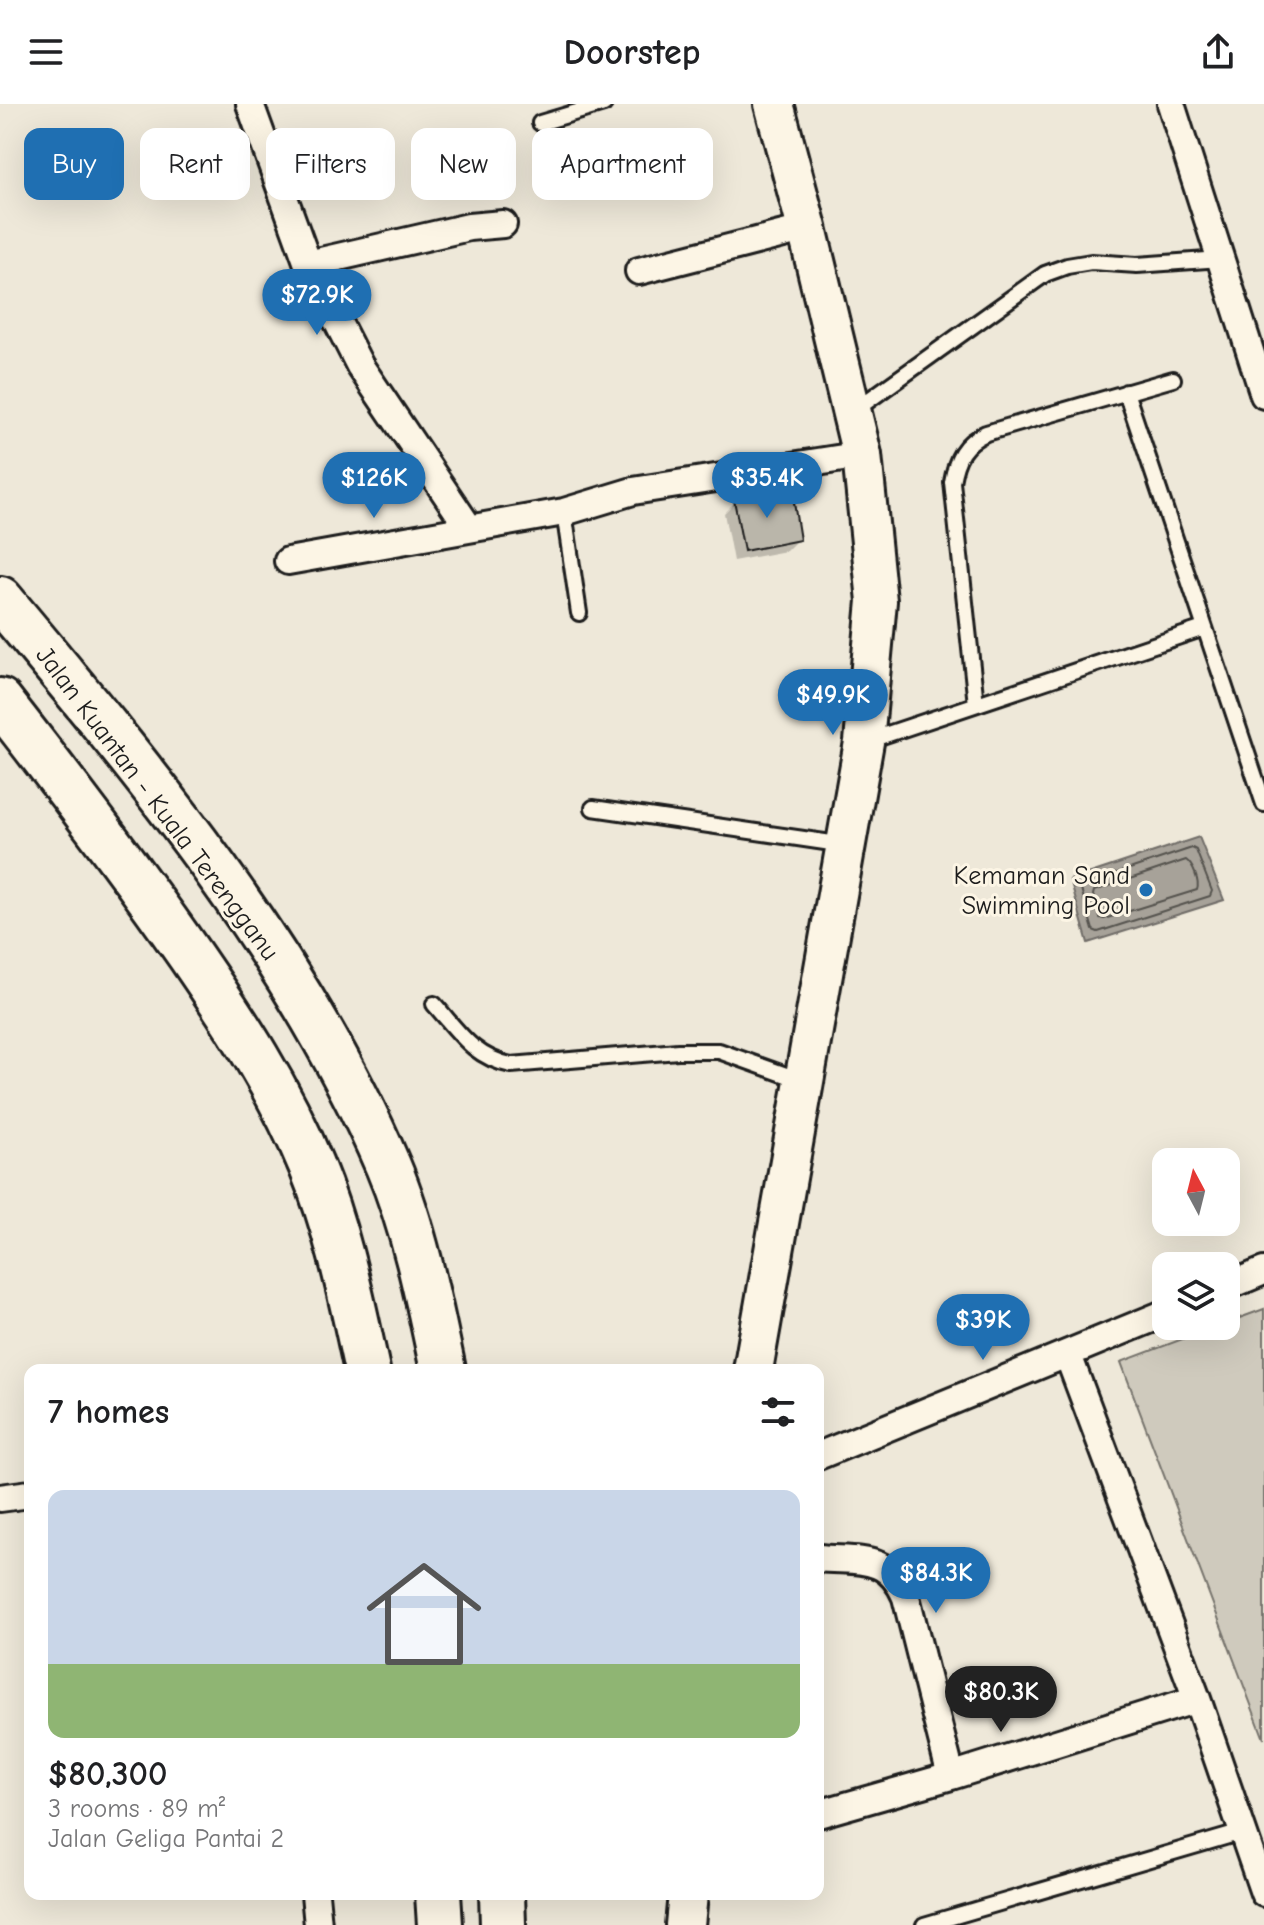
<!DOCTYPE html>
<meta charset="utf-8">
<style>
body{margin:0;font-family:"Comic Neue",sans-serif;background:#f2f2f2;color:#202124;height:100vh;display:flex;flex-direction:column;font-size:30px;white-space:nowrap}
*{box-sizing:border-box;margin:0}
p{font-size:26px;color:#757577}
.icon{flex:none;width:44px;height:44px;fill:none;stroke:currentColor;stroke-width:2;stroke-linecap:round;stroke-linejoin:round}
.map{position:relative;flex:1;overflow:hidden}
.details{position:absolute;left:24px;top:1260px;width:800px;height:536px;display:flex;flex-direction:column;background:#fff;border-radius:16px;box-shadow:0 8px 32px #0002}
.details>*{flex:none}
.guide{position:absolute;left:24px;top:24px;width:800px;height:72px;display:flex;gap:16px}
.needle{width:52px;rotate:353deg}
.controls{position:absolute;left:1152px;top:1044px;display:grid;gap:16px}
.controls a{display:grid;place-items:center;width:88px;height:88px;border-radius:16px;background:#fff;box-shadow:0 8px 32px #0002;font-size:40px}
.price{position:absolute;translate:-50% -68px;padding:0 18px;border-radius:28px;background:#1f6fb2;color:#fff;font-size:26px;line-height:52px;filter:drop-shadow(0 2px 4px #0008)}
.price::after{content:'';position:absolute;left:50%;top:48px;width:24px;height:18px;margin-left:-12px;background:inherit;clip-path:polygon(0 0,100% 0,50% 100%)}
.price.active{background:#222;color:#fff}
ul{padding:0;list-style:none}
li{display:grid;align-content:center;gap:16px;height:424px;padding:0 24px}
li span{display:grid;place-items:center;height:248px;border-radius:16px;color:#555}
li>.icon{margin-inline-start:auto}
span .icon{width:144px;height:144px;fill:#fffc;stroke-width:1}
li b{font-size:34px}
h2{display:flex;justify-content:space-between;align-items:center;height:96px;padding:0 24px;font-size:34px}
.tag{padding:0 28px;border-radius:16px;background:#fff;box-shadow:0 8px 32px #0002;font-size:28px;line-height:72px}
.tag.active{background:#1f6fb2;color:#fff}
header{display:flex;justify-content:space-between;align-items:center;height:104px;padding:0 24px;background:#fff;font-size:36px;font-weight:700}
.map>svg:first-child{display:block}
.green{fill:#cfcabd;stroke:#76736c;stroke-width:2}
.water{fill:#a7a299;stroke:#6f6c67;stroke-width:2}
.shadow{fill:#0003}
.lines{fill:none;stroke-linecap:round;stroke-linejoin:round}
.shore{stroke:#54524e;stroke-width:2}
.building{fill:#bab6aa;stroke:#1c1c1c;stroke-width:2}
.lane-casing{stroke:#1c1c1c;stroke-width:20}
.street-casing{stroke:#1c1c1c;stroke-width:32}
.secondary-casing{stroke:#1c1c1c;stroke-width:44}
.highway-casing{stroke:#1c1c1c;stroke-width:50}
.lane{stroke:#fcf5e5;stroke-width:14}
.street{stroke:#fcf5e5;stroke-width:26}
.secondary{stroke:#fcf5e5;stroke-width:38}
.highway{stroke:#fcf5e5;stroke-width:44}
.poi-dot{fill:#1f6fb2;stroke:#fcf5e5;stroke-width:3}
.labels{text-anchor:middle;stroke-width:6;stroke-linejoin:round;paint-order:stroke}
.street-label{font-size:26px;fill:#1c1c1c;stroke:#fcf5e5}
.poi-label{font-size:26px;fill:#1c1c1c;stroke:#fcf5e5;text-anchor:end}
</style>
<header><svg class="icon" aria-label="menu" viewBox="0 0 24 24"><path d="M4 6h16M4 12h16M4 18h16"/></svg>Doorstep<svg class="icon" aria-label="share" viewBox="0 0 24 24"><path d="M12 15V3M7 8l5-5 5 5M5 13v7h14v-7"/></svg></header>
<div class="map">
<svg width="1264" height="1821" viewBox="0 0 1264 1821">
<rect width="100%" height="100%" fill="#eee8d9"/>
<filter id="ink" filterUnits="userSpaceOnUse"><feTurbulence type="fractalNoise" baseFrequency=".0125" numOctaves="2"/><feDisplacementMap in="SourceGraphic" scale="16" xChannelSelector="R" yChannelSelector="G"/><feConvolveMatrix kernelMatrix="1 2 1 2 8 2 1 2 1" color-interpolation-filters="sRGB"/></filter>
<g filter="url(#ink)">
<path class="green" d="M1264 1205V1635L1121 1258 1217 1222H1226V1219Z"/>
<path class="water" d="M1199 733 1224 796 1088 839 1070 776Z"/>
<path class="shadow" d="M735 398 798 435 786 447 733 457 724 409Z
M30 1624V1683L25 1628Z"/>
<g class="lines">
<path class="shore" d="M1192 744 1196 746 1212 787 1210 792 1098 828 1093 826 1081 785 1082 781Z
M1186 756C1193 761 1200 778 1197 786L1104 815 1100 814 1093 791 1094 787Z"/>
</g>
<path class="building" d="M792 386 800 436 744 447 734 396Z"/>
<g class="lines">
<g class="lane-casing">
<path id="lane" d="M540 19 604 0
M1126 288 1264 700
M855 306 1045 170 1067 162 1091 158 1137 161 1221 155
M564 408 579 509
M976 600 952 378C956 355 963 339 986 329L1173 275
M867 637 1204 524
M593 704 845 741
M434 900C459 928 473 953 511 961L678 947H719L803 977
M924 1821 1242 1728"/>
</g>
<g class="street-casing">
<path id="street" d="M250 0 308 160 360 262 469 424
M1171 0 1264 291
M308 160 469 123 503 120
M639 167 807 124
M288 457 564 408 633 387 862 351
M1226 1183 1264 1167
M1068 1251 1197 1595 1264 1789
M818 1352 1166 1209
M0 1394 30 1390
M818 1454C859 1458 887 1449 906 1493L951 1672
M818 1710 951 1672 1197 1595
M315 1790 318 1821"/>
</g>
<g class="secondary-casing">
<path id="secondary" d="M753 1266 864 638 877 497 862 351 807 124 774 0
M685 1821 688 1790"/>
</g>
<g class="highway-casing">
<path id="highway" d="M0 495C146 669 298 851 388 1062 415 1126 429 1198 443 1266
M0 597C65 680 129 764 189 850 236 918 280 985 311 1061 338 1126 352 1197 367 1266
M438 1790 440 1821
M502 1790 503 1821"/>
</g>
<use href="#lane" class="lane"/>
<use href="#street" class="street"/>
<use href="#secondary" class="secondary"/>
<use href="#highway" class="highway"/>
</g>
</g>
<circle class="poi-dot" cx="1146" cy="786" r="8"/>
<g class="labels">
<g class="street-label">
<text transform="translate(158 699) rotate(53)" y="9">Jalan Kuantan - Kuala Terengganu</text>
</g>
<g class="poi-label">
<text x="1130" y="780">Kemaman Sand<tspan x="1130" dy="30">Swimming Pool</tspan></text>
</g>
</g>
</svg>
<div class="controls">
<a><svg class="needle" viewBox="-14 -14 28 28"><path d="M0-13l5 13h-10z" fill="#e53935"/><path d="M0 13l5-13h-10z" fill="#757577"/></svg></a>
<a><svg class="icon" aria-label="layers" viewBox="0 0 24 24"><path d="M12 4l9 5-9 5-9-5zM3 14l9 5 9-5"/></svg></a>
</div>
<b class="price" style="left:317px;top:233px">$72.9K</b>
<b class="price" style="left:374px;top:416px">$126K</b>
<b class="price" style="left:767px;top:416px">$35.4K</b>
<b class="price" style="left:833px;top:633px">$49.9K</b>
<b class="price" style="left:983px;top:1258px">$39K</b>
<b class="price" style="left:936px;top:1511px">$84.3K</b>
<b class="price active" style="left:1001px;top:1630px">$80.3K</b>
<div class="guide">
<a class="tag active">Buy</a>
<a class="tag">Rent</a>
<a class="tag">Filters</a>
<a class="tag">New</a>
<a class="tag">Apartment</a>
</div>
<section class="details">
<h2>7 homes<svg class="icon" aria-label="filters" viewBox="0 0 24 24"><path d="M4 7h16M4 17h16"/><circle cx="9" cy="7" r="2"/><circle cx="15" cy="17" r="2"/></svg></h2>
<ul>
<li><span style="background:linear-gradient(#c9d6e8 70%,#8fb573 0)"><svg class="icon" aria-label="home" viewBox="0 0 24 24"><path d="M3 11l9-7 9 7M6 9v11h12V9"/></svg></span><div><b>$80,300</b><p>3 rooms · 89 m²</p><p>Jalan Geliga Pantai 2</p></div></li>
</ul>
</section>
</div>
